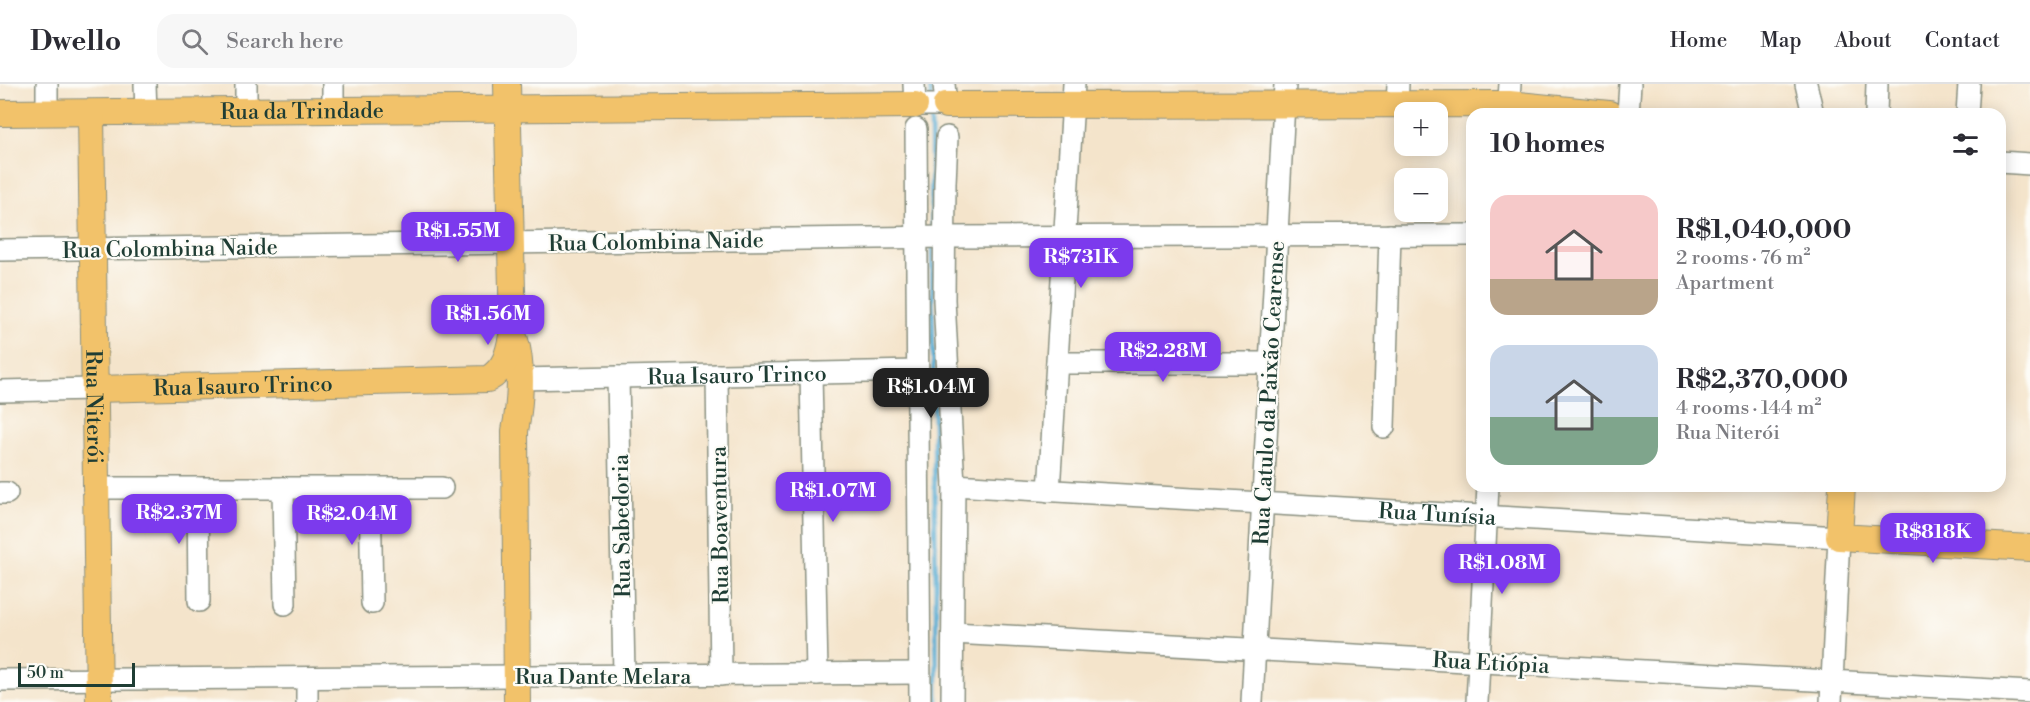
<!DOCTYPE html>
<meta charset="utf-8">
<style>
body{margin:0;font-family:"Libre Bodoni",serif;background:#f7f7f7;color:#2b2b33;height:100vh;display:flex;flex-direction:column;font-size:22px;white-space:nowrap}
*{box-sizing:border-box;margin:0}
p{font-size:20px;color:#7c7c81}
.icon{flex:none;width:33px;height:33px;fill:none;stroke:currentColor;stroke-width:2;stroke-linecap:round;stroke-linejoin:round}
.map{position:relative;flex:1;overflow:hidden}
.details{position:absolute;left:1466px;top:24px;width:540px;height:384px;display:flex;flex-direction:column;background:#fff;border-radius:18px;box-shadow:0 3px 15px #0003}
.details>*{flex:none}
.controls{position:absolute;left:1394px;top:18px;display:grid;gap:12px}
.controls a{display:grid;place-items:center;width:54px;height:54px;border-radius:12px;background:#fff;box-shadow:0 3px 15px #0003;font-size:30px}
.scale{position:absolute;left:18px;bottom:15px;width:117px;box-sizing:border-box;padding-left:6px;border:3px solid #1f3d34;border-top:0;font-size:16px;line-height:21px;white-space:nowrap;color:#1f3d34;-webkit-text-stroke:4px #fdfcf7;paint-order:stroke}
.price{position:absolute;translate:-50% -51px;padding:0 14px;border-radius:12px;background:#7c3aed;color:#fff;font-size:20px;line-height:39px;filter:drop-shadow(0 2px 3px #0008)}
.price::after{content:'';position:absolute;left:50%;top:36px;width:18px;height:14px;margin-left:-9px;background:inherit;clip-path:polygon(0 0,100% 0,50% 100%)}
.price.current{background:#222;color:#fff}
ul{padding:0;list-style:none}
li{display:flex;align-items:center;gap:18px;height:150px;padding:0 24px}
li span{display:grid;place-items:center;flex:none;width:168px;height:120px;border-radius:18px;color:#555}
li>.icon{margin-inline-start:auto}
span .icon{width:72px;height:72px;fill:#fffc;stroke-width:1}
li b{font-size:26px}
h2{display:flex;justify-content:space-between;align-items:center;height:72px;padding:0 24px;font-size:26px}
header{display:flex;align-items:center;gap:36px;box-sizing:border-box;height:84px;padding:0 30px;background:#fff;border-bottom:2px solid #e1e1e2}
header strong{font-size:28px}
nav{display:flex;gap:33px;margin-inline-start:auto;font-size:21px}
.search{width:420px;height:54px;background:#f7f7f7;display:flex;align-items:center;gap:15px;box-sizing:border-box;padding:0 21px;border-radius:18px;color:#7c7c81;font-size:22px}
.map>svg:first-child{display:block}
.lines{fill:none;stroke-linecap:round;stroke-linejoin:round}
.stream{stroke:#59afd5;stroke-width:4.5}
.minor-casing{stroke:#8a9080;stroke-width:24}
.major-casing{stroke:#8a9080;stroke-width:28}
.minor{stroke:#fff;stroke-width:21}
.major{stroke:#f2c26a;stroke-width:26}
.labels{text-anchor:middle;stroke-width:4.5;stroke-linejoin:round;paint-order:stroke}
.street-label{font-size:22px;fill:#1f3d34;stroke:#fdfcf7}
</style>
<header>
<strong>Dwello</strong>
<div class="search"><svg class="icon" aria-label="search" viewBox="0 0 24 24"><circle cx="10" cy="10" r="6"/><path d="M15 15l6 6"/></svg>Search here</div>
<nav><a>Home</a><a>Map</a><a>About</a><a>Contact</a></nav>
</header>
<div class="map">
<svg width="2030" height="618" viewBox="0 0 2030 618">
<rect width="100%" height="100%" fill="#fdfcf7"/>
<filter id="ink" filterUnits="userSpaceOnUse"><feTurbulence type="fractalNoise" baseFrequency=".0167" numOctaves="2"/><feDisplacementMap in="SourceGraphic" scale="12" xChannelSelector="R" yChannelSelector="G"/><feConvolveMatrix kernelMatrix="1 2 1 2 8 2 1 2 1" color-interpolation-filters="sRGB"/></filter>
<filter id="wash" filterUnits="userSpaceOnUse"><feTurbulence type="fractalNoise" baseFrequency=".008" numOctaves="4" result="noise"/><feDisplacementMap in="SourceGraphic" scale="24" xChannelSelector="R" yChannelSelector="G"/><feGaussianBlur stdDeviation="1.35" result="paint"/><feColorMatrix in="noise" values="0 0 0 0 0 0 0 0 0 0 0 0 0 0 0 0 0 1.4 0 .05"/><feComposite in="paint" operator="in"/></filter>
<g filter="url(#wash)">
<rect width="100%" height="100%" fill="#f4e4cb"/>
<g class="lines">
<path class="stream" d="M930 0 931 15
M931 27 932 147
M932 159 937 618"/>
</g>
</g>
<g filter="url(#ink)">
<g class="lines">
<g class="minor-casing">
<g id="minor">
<path d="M47 0V29"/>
<path d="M145 0 146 28"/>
<path d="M246 0V27"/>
<path d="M333 0V26"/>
<path d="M914 0 915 21H946L944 0"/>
<path d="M1806 0 1813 30"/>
<path d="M1397 21 1398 0"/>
<path d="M1508 30 1510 0"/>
<path d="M1628 30 1630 0"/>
<path d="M1876 30 1877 0"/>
<path d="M1967 30 1969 0"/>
<path d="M916 45 920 618"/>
<path d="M947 53 945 99 944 216 954 401 952 618"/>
<path d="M2000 78 2030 80"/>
<path d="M0 166 946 153 1472 151"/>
<path d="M1057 279H1270"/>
<path d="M811 289 817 590"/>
<path d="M717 291 721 591"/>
<path d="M618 293 624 591"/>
<path id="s1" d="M519 295 918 287"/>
<path d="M0 307 95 305"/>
<path d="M1384 343 1390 151"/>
<path id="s2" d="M954 401 1839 453 1831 618"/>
<path d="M96 404H442"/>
<path d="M198 404 199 517"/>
<path d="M283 404 285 520"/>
<path d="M370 404 372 519"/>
<path d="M1049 407 1074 0"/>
<path d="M0 409H7"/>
<path d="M953 549 2030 608"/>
<path d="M307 594V618"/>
<path d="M0 596 918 589"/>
<path d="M1252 618 1285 0"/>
<path d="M1477 618 1488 402"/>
</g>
</g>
<g class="major-casing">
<g id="major">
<path d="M946 21 1509 20 1609 30"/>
<path id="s3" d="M0 29 915 21"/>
<path id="s4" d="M91 29 99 618"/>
<path d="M515 256C523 282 520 321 515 347L517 618"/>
<path id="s5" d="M95 305 488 295C507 284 509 267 513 247L507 0"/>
<path d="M1842 402 1839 453 2030 464"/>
</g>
</g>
<use href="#minor" class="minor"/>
<use href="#major" class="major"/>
</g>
</g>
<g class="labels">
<g class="street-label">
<text dy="8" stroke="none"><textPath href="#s3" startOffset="302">Rua da Trindade</textPath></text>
<text transform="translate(656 157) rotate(-1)" y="8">Rua Colombina Naide</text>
<text transform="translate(170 164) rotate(-1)" y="8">Rua Colombina Naide</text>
<text dy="8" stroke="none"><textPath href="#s1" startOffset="218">Rua Isauro Trinco</textPath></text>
<text dy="8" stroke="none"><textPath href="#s5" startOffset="148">Rua Isauro Trinco</textPath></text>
<text transform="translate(1268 309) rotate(-87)" y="8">Rua Catulo da Paixão Cearense</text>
<text dy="8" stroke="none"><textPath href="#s4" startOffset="294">Rua Niterói</textPath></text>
<text dy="8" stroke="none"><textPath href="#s2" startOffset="484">Rua Tunísia</textPath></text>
<text transform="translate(719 441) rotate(-91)" y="8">Rua Boaventura</text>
<text transform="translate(621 442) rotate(-91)" y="8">Rua Sabedoria</text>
<text transform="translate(1491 578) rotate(3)" y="8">Rua Etiópia</text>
<text x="603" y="600">Rua Dante Melara</text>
</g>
</g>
</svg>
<div class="controls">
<a>+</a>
<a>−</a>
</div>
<div class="scale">50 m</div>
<b class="price" style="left:458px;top:179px">R$1.55M</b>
<b class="price" style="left:1081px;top:205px">R$731K</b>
<b class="price" style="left:488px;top:262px">R$1.56M</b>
<b class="price" style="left:1163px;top:299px">R$2.28M</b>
<b class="price current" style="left:931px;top:335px">R$1.04M</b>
<b class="price" style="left:833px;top:439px">R$1.07M</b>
<b class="price" style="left:179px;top:461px">R$2.37M</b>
<b class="price" style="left:352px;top:462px">R$2.04M</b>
<b class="price" style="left:1933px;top:480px">R$818K</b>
<b class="price" style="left:1502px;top:511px">R$1.08M</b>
<section class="details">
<h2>10 homes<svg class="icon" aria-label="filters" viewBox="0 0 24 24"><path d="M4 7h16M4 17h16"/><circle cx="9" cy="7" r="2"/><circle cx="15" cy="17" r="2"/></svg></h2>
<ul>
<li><span style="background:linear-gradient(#f6c9c9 70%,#b9a48a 0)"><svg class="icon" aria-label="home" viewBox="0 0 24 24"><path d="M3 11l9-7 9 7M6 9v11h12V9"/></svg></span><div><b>R$1,040,000</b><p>2 rooms · 76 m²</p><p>Apartment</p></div></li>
<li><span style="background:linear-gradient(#c9d6e8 60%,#7fa58c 0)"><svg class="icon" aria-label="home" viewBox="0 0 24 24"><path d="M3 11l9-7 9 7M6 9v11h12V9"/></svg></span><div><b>R$2,370,000</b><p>4 rooms · 144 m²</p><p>Rua Niterói</p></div></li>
</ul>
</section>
</div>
